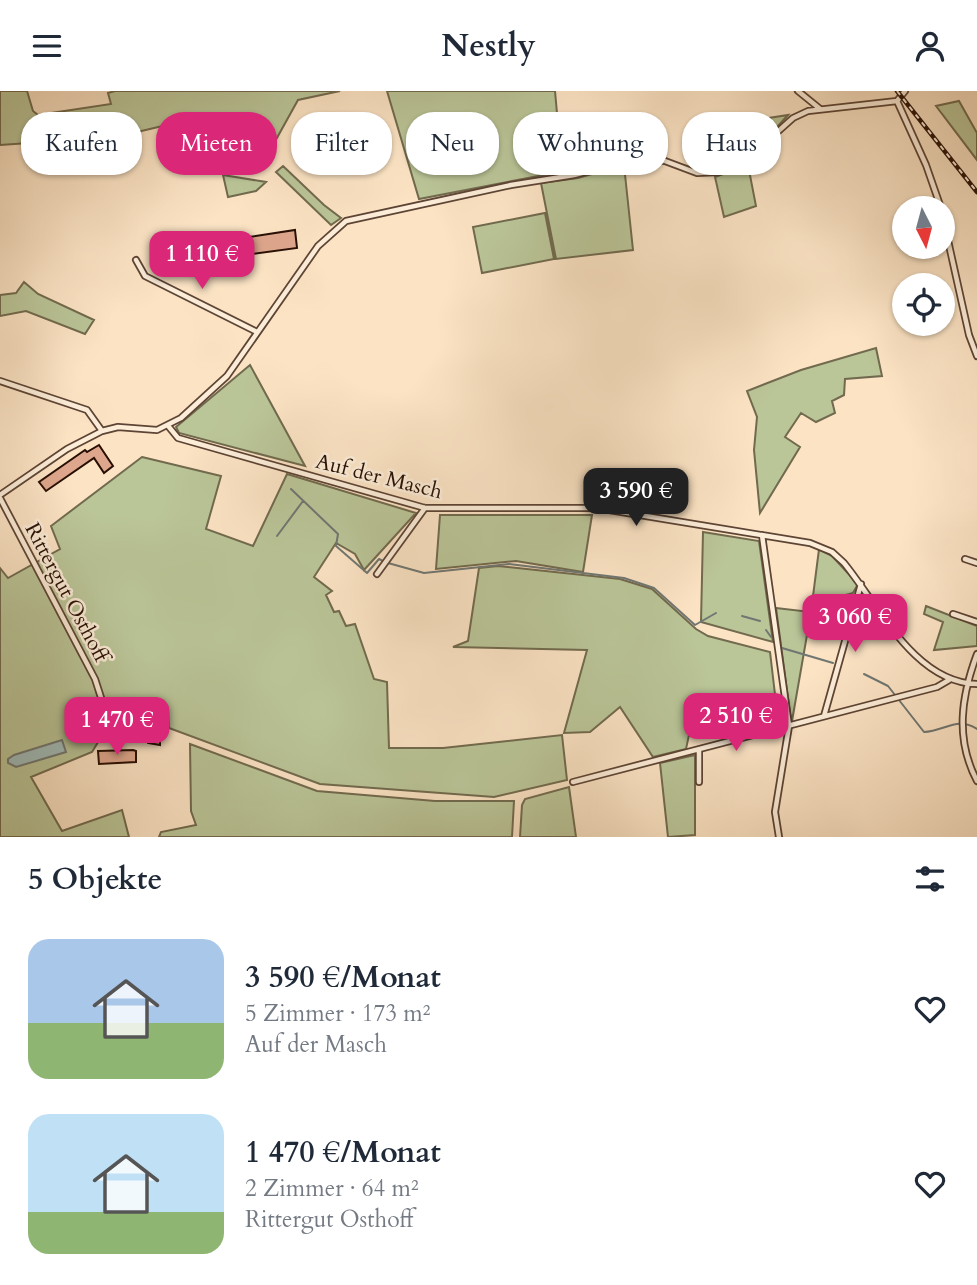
<!DOCTYPE html>
<html lang="de">
<meta charset="utf-8">
<style>
body{margin:0;font-family:Cardo,serif;background:#f6f6f7;color:#1f2937;height:100vh;display:flex;flex-direction:column;font-size:26px;white-space:nowrap}
*{box-sizing:border-box;margin:0}
p{font-size:23px;color:#747a83}
.icon{flex:none;width:38px;height:38px;fill:none;stroke:currentColor;stroke-width:2;stroke-linecap:round;stroke-linejoin:round}
.map{position:relative;height:746px;overflow:hidden}
.side{display:flex;flex-direction:column;background:#fff;flex:1}
.side>*{flex:none}
.hud{position:absolute;left:21px;top:21px;width:936px;height:63px;display:flex;gap:14px}
.needle{width:46px;rotate:174deg}
.fabs{position:absolute;left:892px;top:105px;display:grid;gap:14px}
.fabs a{display:grid;place-items:center;width:63px;height:63px;border-radius:50%;background:#fff;box-shadow:0 2px 5px #0004;font-size:35px}
.price{position:absolute;translate:-50% -60px;padding:0 16px;border-radius:14px;background:#db2777;color:#fff;font-size:23px;line-height:46px;filter:drop-shadow(0 2px 4px #0008)}
.price::after{content:'';position:absolute;left:50%;top:42px;width:21px;height:16px;margin-left:-10px;background:inherit;clip-path:polygon(0 0,100% 0,50% 100%)}
.price.selected{background:#222;color:#fff}
ul{padding:0;list-style:none}
li{display:flex;align-items:center;gap:21px;height:175px;padding:0 28px}
li span{display:grid;place-items:center;flex:none;width:196px;height:140px;border-radius:21px;color:#555}
li>.icon{margin-inline-start:auto}
span .icon{width:84px;height:84px;fill:#fffc;stroke-width:1}
li b{font-size:30px}
h2{display:flex;justify-content:space-between;align-items:center;height:84px;padding:0 28px;font-size:30px}
.pill{padding:0 24px;border-radius:28px;background:#fff;box-shadow:0 2px 5px #0004;font-size:24px;line-height:63px}
.pill.selected{background:#db2777;color:#fff}
header{display:flex;justify-content:space-between;align-items:center;height:91px;padding:0 28px;background:#fff;font-size:32px;font-weight:600}
.map>svg:first-child{display:block}
.green{fill:#bac598;stroke:#716a4e;stroke-width:2}
.water{fill:#a0bdbb;stroke:#707772;stroke-width:2}
.lines{fill:none;stroke-linecap:round;stroke-linejoin:round}
.stream{stroke:#707772;stroke-width:2}
.building{fill:#dea78d;stroke:#280f04;stroke-width:2}
.minor-casing{stroke:#5d4434;stroke-width:8}
.minor{stroke:#fcedd9;stroke-width:4.5}
.rail-casing{stroke:#280f04;stroke-width:4.5}
.rail{stroke:#fcedd9;stroke-width:2;stroke-dasharray:5;stroke-linecap:butt}
.labels{text-anchor:middle;stroke-width:5;stroke-linejoin:round;paint-order:stroke}
.street-label{font-size:21px;fill:#280f04;stroke:#fcedd9}
</style>
<header><svg class="icon" aria-label="menu" viewBox="0 0 24 24"><path d="M4 6h16M4 12h16M4 18h16"/></svg>Nestly<svg class="icon" aria-label="person" viewBox="0 0 24 24"><circle cx="12" cy="8" r="4"/><path d="M4 21q1-7 8-7t8 7"/></svg></header>
<div class="map">
<svg width="977" height="746" viewBox="0 0 977 746">
<rect width="100%" height="100%" fill="#fbe3c4"/>
<filter id="stains"><feTurbulence type="fractalNoise" baseFrequency=".00286" numOctaves="4"/><feColorMatrix values="0 0 0 0 .2 0 0 0 0 .09 0 0 0 0 .02 0 0 0 .5 -.17"/></filter>
<radialGradient id="worn" r=".72"><stop offset=".6" stop-color="#630" stop-opacity="0"/><stop offset="1" stop-color="#630" stop-opacity=".3"/></radialGradient>
<path class="green" d="M0 0H27L33 20 38 24 111 13 108 2 115 0H340L298 9 268 63 248 51 253 42 240 34 226 45 214 49 209 24 116 46 0 54Z
M387 0H555L560 56 626 35 630 62 575 78 419 108Z
M959 10 977 42V69L936 15Z
M788 24 767 47 748 60 742 31Z
M624 74 633 159 556 168 541 92 578 87Z
M748 74 756 115 724 126 715 86Z
M283 75 324 114 341 127 331 134 276 81Z
M223 84 266 91 256 100 228 106Z
M545 122 554 168 482 182 473 136Z
M24 191 38 203 94 229 85 243 26 220 0 225V204L16 202Z
M876 257 882 285 845 288 844 304 832 310 835 322 816 331 801 322 785 346 800 356 760 422 754 359 757 326 747 300 801 279Z
M250 274 305 375 179 342 176 336Z
M142 366 221 385 206 438 253 455 287 383 416 422 364 479 355 463 336 452 314 486 332 500 326 504 334 521 339 520 346 535 355 533 374 588 387 591 389 657H443L562 644 567 689 494 706 320 693 169 637 168 620 151 613 130 618 103 643 92 661 31 686 62 740 122 719 129 746H0V477L8 487 60 458 51 435Z
M440 424H592L583 481 516 470 436 478Z
M703 441 759 450 773 551 701 531Z
M819 458 832 465 858 493 853 502 812 513Z
M498 475 620 488 652 498 696 538 708 545 770 561 778 629 742 639V620L695 616 686 658 653 666 620 616 590 641 564 642 587 559 453 556 468 550 479 477Z
M926 515 977 535V555L934 559 943 531 924 523Z
M776 517 811 521 792 630 790 622Z
M190 653 317 700 435 710H514L512 746H159L161 741 196 734 191 720Z
M695 664V744L668 746 660 672Z
M569 696 576 746H520L522 714 525 708Z"/>
<path class="water" d="M62 649 66 661 16 676 8 672V668L14 664Z"/>
<g class="lines">
<path class="stream" d="M291 398 338 443 336 455 367 482 379 468 383 470
M277 445 303 410
M388 472 424 482 509 473 624 487 654 497 695 534 716 522
M742 525 760 530
M766 539 771 546
M782 557 833 572
M864 583 888 595 924 641C945 640 957 625 977 638"/>
</g>
<path class="building" d="M295 139 297 157 245 164 242 147Z
M99 354 113 375 104 382 94 367 46 400 39 391 85 359 87 361Z
M148 623H160V654L148 652Z
M133 659 136 660V671L99 673 98 660Z"/>
<g class="lines">
<g class="minor-casing">
<path id="minor" d="M798 0 819 17
M897 10 926 74 941 117
M943 127 969 244 977 265
M136 169 145 185 257 241
M0 290 87 319 102 340
M169 336 178 347 425 417H597L810 452 832 461 844 472C879 515 915 592 977 593
M0 404 67 358 102 340 118 336 157 339 181 327 227 285 318 155 346 130 511 94 574 84 640 67 665 70 697 82 719 81 746 69 793 27 808 20 897 10 905 0
M0 407 95 588 115 650
M762 444 789 635 775 721 779 746
M965 468 977 472
M377 483 425 417
M953 523 977 531
M977 563C961 606 955 648 977 690
M824 625 861 493
M699 659V691
M573 691 937 596 949 589"/>
</g>
<use href="#minor" class="minor"/>
<g class="rail-casing">
<path id="rail" d="M897 0 977 101"/>
</g>
<use href="#rail" class="rail"/>
</g>
<g class="labels">
<g class="street-label">
<text transform="translate(379 385) rotate(14)" y="7">Auf der Masch</text>
<text transform="translate(67 501) rotate(62)" y="7">Rittergut Osthoff</text>
</g>
</g>
<rect width="100%" height="100%" filter="url(#stains)"/>
<rect width="100%" height="100%" fill="url(#worn)"/>
</svg>
<div class="fabs">
<a><svg class="needle" viewBox="-14 -14 28 28"><path d="M0-13l5 13h-10z" fill="#e53935"/><path d="M0 13l5-13h-10z" fill="#747a83"/></svg></a>
<a><svg class="icon" aria-label="locate" viewBox="0 0 24 24"><circle cx="12" cy="12" r="6"/><path d="M12 2v4M12 18v4M2 12h4M18 12h4"/></svg></a>
</div>
<b class="price" style="left:202px;top:200px">1 110 €</b>
<b class="price selected" style="left:636px;top:437px">3 590 €</b>
<b class="price" style="left:855px;top:563px">3 060 €</b>
<b class="price" style="left:736px;top:662px">2 510 €</b>
<b class="price" style="left:117px;top:666px">1 470 €</b>
<div class="hud">
<a class="pill">Kaufen</a>
<a class="pill selected">Mieten</a>
<a class="pill">Filter</a>
<a class="pill">Neu</a>
<a class="pill">Wohnung</a>
<a class="pill">Haus</a>
</div>
</div>
<section class="side">
<h2>5 Objekte<svg class="icon" aria-label="filters" viewBox="0 0 24 24"><path d="M4 7h16M4 17h16"/><circle cx="9" cy="7" r="2"/><circle cx="15" cy="17" r="2"/></svg></h2>
<ul>
<li><span style="background:linear-gradient(#a9c7e8 60%,#8fb573 0)"><svg class="icon" aria-label="home" viewBox="0 0 24 24"><path d="M3 11l9-7 9 7M6 9v11h12V9"/></svg></span><div><b>3 590 €/Monat</b><p>5 Zimmer · 173 m²</p><p>Auf der Masch</p></div><svg class="icon" aria-label="heart" viewBox="0 0 24 24"><path d="M12 20l-8-8c-3-5 5-10 8-4 3-6 11-1 8 4z"/></svg></li>
<li><span style="background:linear-gradient(#bfe0f5 70%,#8fb573 0)"><svg class="icon" aria-label="home" viewBox="0 0 24 24"><path d="M3 11l9-7 9 7M6 9v11h12V9"/></svg></span><div><b>1 470 €/Monat</b><p>2 Zimmer · 64 m²</p><p>Rittergut Osthoff</p></div><svg class="icon" aria-label="heart" viewBox="0 0 24 24"><path d="M12 20l-8-8c-3-5 5-10 8-4 3-6 11-1 8 4z"/></svg></li>
</ul>
</section>
